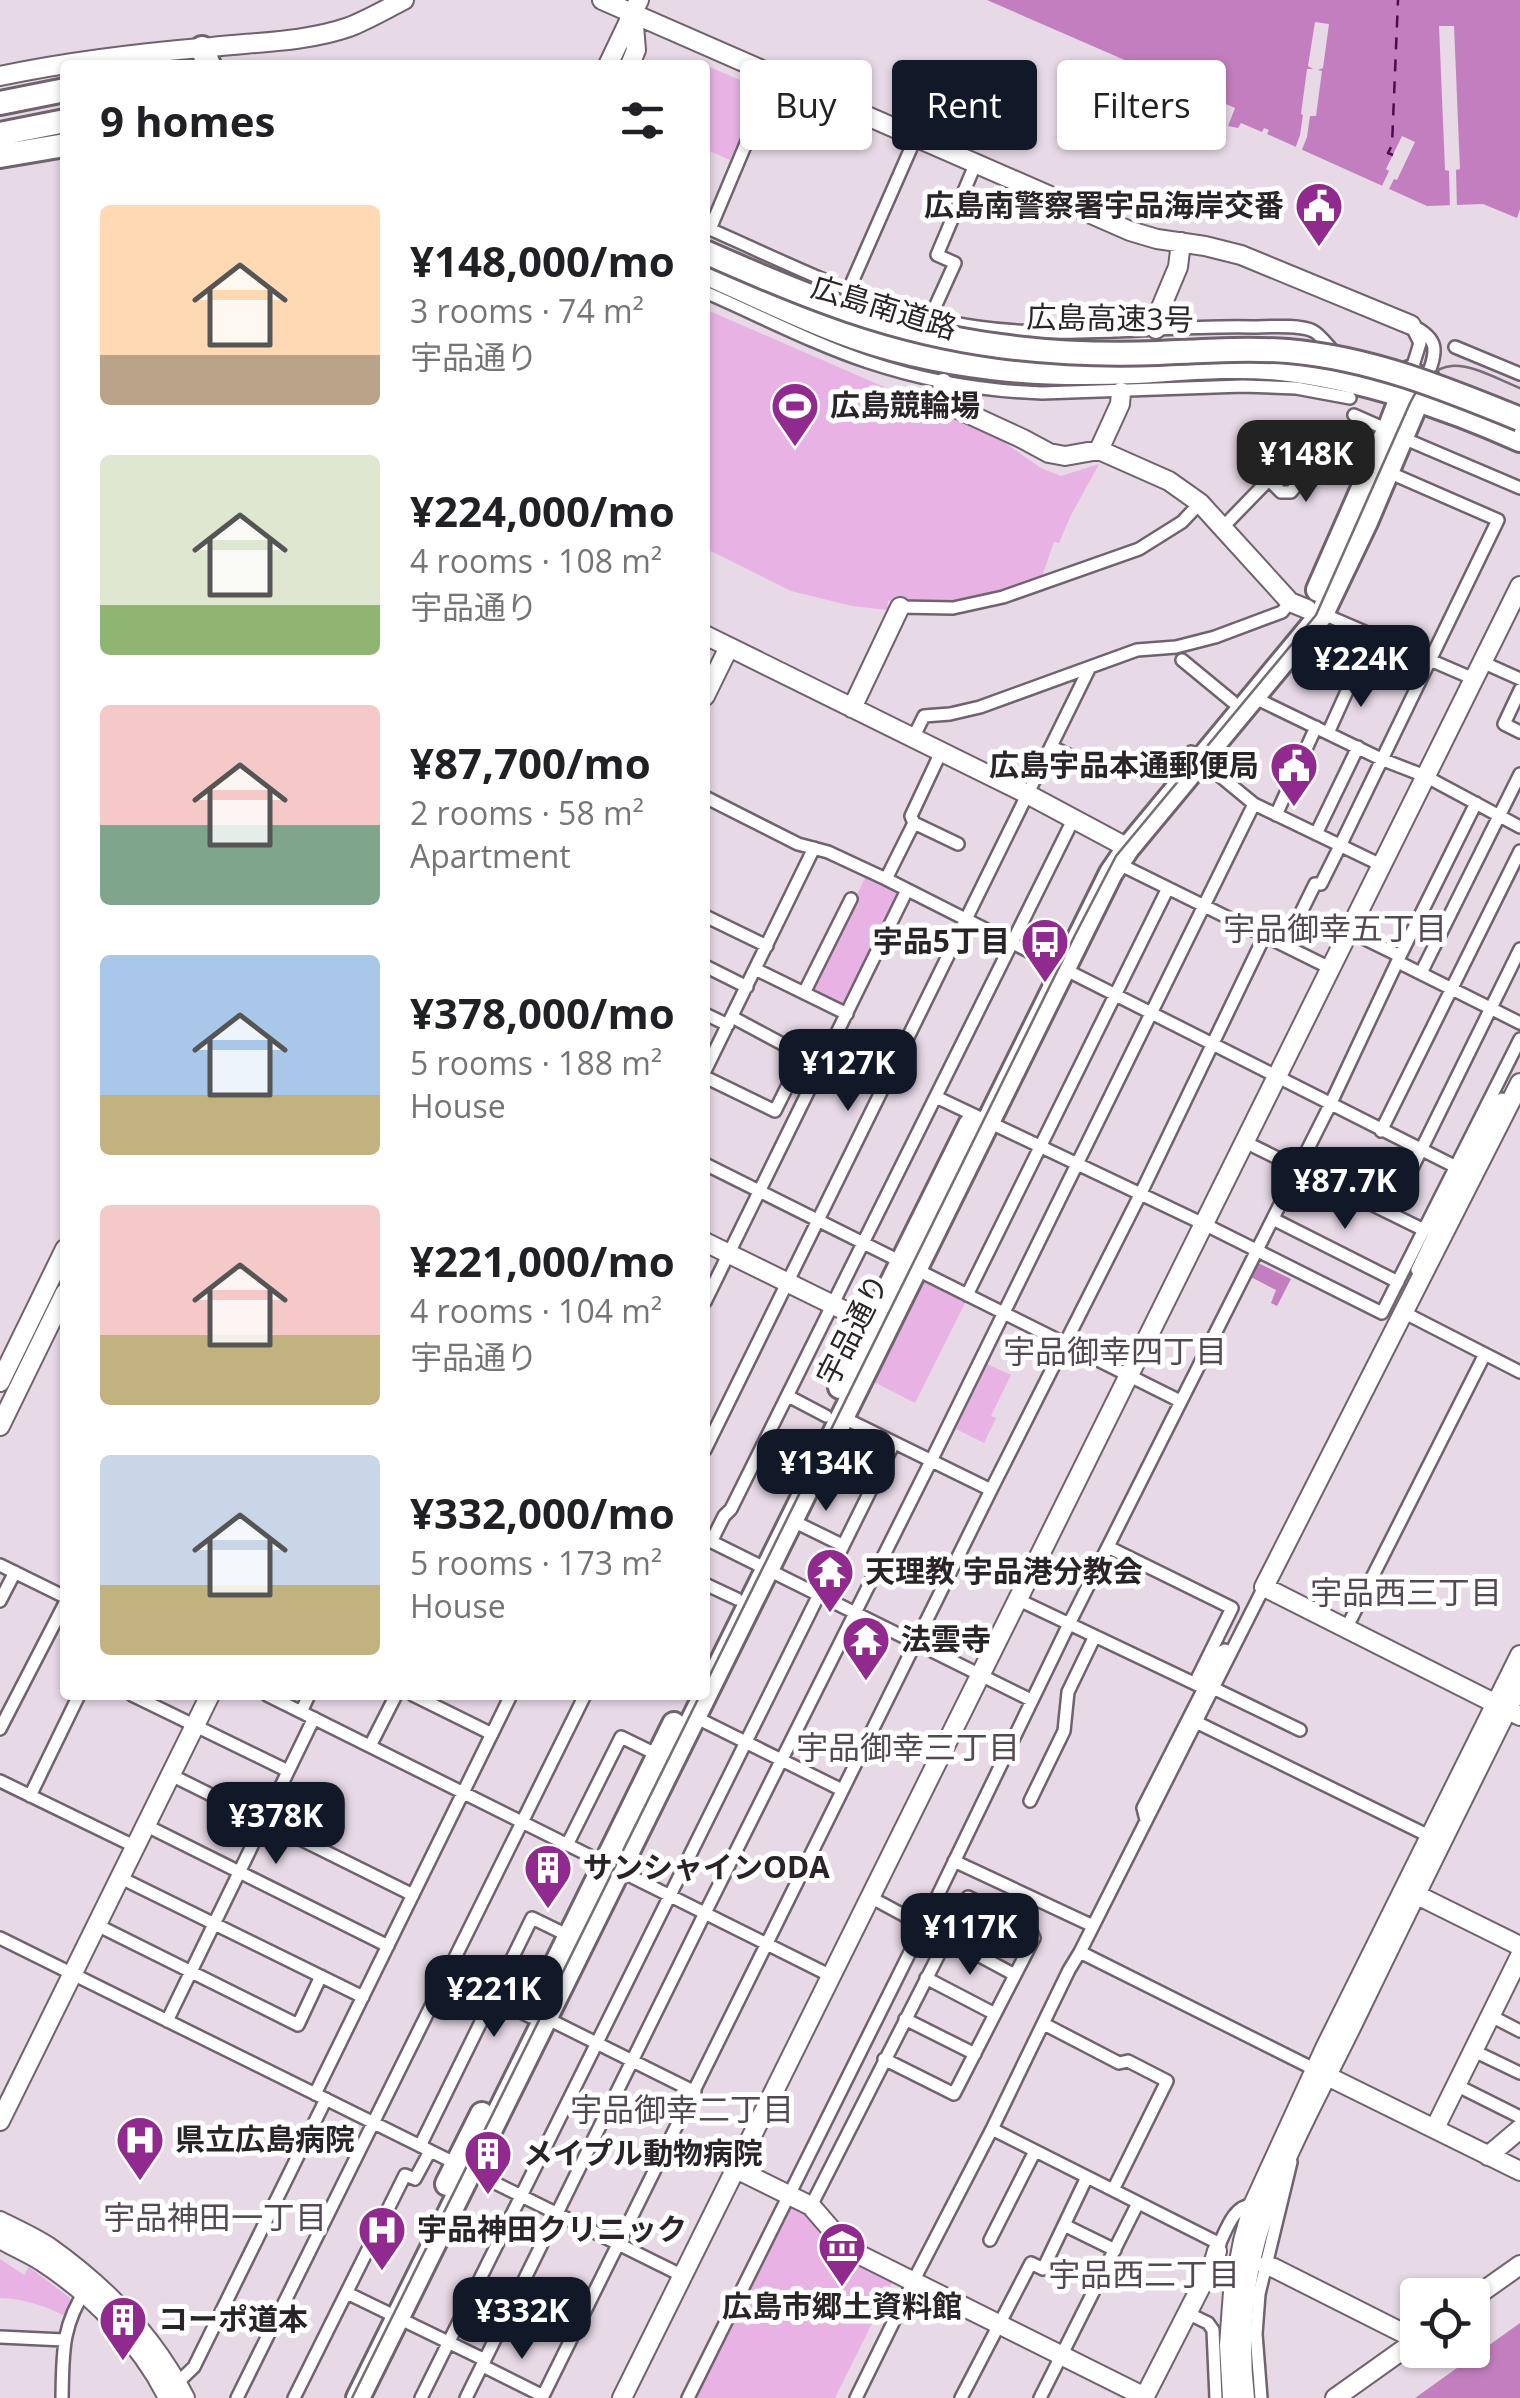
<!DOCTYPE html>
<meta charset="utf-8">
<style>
body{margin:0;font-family:"Open Sans","Noto Sans JP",sans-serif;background:#f2f2f2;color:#202124;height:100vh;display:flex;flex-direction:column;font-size:38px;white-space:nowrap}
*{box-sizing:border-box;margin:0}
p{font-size:32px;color:#757577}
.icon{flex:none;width:55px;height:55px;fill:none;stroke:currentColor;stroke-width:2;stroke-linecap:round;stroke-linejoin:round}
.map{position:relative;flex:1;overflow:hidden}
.drawer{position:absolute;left:60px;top:60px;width:650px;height:1640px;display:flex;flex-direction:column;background:#fff;border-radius:10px;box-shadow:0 2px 8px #0004}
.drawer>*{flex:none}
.guide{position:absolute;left:740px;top:60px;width:630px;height:90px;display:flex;gap:20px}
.buttons{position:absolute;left:1400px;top:2278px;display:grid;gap:20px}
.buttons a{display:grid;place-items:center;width:90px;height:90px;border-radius:10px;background:#fff;box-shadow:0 2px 8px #0004;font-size:50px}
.price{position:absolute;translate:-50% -85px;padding:0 22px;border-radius:20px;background:#111827;color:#fff;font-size:32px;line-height:65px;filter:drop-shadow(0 2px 5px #0008)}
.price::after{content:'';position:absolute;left:50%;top:60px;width:30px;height:22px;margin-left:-15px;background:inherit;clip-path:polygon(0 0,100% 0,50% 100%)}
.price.selected{background:#222;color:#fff}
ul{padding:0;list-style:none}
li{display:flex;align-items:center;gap:30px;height:250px;padding:0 40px}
li span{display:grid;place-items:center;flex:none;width:280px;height:200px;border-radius:10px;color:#555}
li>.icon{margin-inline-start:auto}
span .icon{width:120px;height:120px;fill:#fffc;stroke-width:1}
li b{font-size:42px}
h2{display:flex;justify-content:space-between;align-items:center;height:120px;padding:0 40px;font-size:42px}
.pill{padding:0 35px;border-radius:10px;background:#fff;box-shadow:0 2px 8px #0004;font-size:35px;line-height:90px}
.pill.selected{background:#111827;color:#fff}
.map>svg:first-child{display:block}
.green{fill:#e8b3e4}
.water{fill:#c37ebf}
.pier{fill:#e7d9e6}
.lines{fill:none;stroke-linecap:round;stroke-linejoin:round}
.ferry{stroke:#4c0c4b;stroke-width:2.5;stroke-dasharray:12 10;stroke-linecap:butt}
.street-casing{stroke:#6f636e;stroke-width:16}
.secondary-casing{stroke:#6f636e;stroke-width:22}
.primary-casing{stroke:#6f636e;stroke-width:22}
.highway-casing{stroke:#6f636e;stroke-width:28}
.street{stroke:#fff;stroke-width:11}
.secondary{stroke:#fff;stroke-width:18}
.primary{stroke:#fff;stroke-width:18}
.highway{stroke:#fff;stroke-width:22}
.tram{stroke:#766d75;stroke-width:2.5}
.highway-bridge-casing{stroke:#6f636e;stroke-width:28;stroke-linecap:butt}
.highway-bridge{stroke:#fff;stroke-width:22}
.labels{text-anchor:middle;stroke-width:10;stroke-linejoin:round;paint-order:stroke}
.poi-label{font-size:30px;font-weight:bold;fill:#2a2429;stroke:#fff;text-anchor:start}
.street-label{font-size:30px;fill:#2a2429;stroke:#fff}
.neighbourhood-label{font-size:32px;fill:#544853;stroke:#fff}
</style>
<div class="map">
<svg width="1520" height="2398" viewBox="0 0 1520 2398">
<rect width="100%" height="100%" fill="#e7d9e6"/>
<path class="green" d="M705 65 761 89 730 160 705 149Z
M705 309 992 434 1041 468 1061 476 1099 464 1070 517 1059 543 1054 542 1041 579 986 598 943 604 888 601 887 610 852 606 791 591 711 551 705 562Z
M867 874 898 890 900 897 847 1005 842 1006 816 993 812 985Z
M924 1279 967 1299 915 1403 870 1380 919 1281Z
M987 1364 1011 1375 991 1416 996 1418 984 1443 956 1429Z
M791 2205 804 2212 893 2281 835 2398H691L786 2207Z
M0 2259 24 2275 29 2267 70 2298 71 2306 67 2317C48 2307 22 2298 0 2298Z"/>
<path class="water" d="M987 0H1520V209L1517 218 1483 204 1427 206 1267 134 1269 130 1264 128 1262 132 1241 123 1238 128 1228 126 1235 108Z
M1258 1263 1291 1279 1277 1306 1271 1303 1276 1290 1251 1277Z
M1520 2323V2398H1415Z"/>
<path class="pier" d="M1315 22 1329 24 1323 68 1318 70 1322 71 1316 116H1310L1307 137 1301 152 1295 149 1300 135 1303 115 1301 114 1307 69H1313L1308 66Z
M1439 26H1454L1460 169 1456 170 1457 209H1450L1449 171 1445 170Z
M1402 136 1415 142 1397 180 1394 179 1388 191 1381 188 1389 171 1386 169Z"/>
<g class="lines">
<path class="ferry" d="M1393 155 1388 153 1392 145 1398 0"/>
<g class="street-casing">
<path id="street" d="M705 227C791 264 883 314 977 327 1068 340 1160 325 1252 327 1267 327 1299 324 1313 331 1320 334 1328 346 1334 352
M710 229 774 77
M849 289 915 139
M705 292C758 315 814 344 868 362 925 381 983 391 1042 393L1243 386 1296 388 1350 398
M930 318 955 263 937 255 975 165
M1411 325C1440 339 1437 350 1427 378
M1455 347 1520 374
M1411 372 1420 343 1411 325
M1354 415 1388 430
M1403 438 1520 488
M1269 480 1281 492H1291L1302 478 1314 445
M1222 528 1289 459 1299 441C1308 440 1314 446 1324 444L1371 467
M900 607 953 608 1003 597 1139 549 1182 522 1200 503
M1321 613 1474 679
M1182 660 1233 702
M1482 662 1520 679
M1520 690 1504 724 1520 732
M1255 698 1381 759 1425 776 1520 827
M1328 733 1357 669
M913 738 924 716 950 714 980 707 1137 650 1176 647 1215 637 1282 612 1290 602
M1052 747 1099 770
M1191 752 1254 804 1381 865
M705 797 798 844 828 852 886 879 1464 1171
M1276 815 1316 727
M914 823 958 844
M1316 834 1358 747
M1117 863 1330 968
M886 879 914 823 911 816 941 752
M705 916 767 946
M1349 931 1400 956
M1285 945 1315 884H1321L1340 846 1498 520 1388 472
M1398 962 1520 1023
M705 966 747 987
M755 969 847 1014
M1421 973 1520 774
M804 993 851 899
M705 1014 728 1025
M705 1071 814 848
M705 1077 775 1111 803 1055 732 1017
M936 1097 1210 1227 1382 1313 1520 1039
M1381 1131 1520 851
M1245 1142 1424 1230
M705 1164 1180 1401
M1390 1213 1520 949
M1273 1219 1398 1282
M1417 1270 1464 1171 1502 1099
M967 1295 1168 888
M705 1302 907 890
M1403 1312 1520 1372
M788 1396 826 1416
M842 1417 991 1490
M705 1450 1090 667
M791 1520 842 1545
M708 1540 1031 1700
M711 1542 724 1516 731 1509 1074 818
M1108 1547 1232 1608 1195 1683
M0 1565 65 1597
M705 1584 737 1599
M1019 1600 1204 1688
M0 1601 15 1572
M1347 1627 1485 1354
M1213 1688 1300 1730
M132 1695 288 1771
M267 1695 831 1976
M413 1695 492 1734
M301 1712 309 1695
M695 1717 842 1790
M1196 1722 1429 1836
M0 1729 65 1603
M370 1746 396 1695
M171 1775 413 1895
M0 1781 136 1847
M30 1796 79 1695
M1030 1801 1064 1731 1068 1692 1095 1636
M1146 1820 1143 1808 1223 1651 1225 1650
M147 1826 388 1946
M567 1845 621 1737 658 1755
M954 1861 1093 1926
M121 1878 363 1997
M870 1897 1015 1975
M97 1925 298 2025 321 1976
M0 1938 683 2276
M1080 1952 1314 2069
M926 1978 995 2014
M492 1998 531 2017
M1491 2016 1520 2031
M546 2018 695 2092
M905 2019 975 2054
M167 2021 314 1718
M1044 2024 1119 2063 1128 2061 1167 2081 1113 2190
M1474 2051 1520 2073
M1456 2085 1520 2117
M315 2094 511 1695
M992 2129 1220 2244
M420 2146 532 1918 569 1936
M811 2206 968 1897 1029 1927 1034 1938 954 2094 884 2059
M1064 2225 1115 2250
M990 2240 1035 2151
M1218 2247C1226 2231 1233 2205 1253 2205
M347 2293 485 2360
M1187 2313 1208 2323 1213 2330 1216 2398
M0 2337 64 2340
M483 2366 543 2396
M173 2387 194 2367 326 2099
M62 2398C63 2354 61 2326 87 2288
M237 2398 585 1695
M294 2398 405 2175 415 2179 430 2151
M421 2398 894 1443
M466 2398 705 1913 931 1461 1254 804
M542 2398 991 1490 1140 1195 1265 935
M688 2398 924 1924 1069 1624 1330 1105 1400 956 1476 803
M856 2398 917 2274 992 2129 1069 1970 1080 1952 1264 1587
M961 2398 1031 2263 1043 2269 1087 2177
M1040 2398 1138 2203
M1261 2398 1256 2334 1259 2294 1291 2162"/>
</g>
<g class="secondary-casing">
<path id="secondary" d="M602 0 1130 231 1157 239 1205 246 1241 255 1411 325
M608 65 639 0
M630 65 636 50 633 14
M0 76C71 61 140 53 212 47 257 42 306 42 349 27 367 20 386 9 404 0
M1156 329 1157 317 1178 267 1181 242
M943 383 941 398 947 404 1023 439 1049 453 1065 456 1099 450 1169 481 1200 503 1290 602 1307 609
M1099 450 1120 404 1121 392
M705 635 1029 795 1128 848
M705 696 729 647
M852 708 900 607
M1520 1083 1264 1587 1520 1716
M705 1242 880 1328
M0 1382 65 1249
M0 1426 65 1293
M1415 1894 1520 1946
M1319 2072 1520 2171
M0 2121 210 1695
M1435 2128 1520 1956
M1488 2156 1520 2129
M736 2169 811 2206 837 2236 856 2253 1145 2397
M1266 2266 1274 2268 1405 2334 1418 2344
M1472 2299 1520 2265
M622 2398 1520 586
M1144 2398 1214 2261 1217 2251
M1232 2398 1229 2345 1233 2292 1243 2241 1253 2205 1325 2048 1520 1655
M1245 2398C1239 2346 1242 2291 1256 2240 1280 2158 1326 2081 1362 2005 1414 1897 1467 1791 1520 1684
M1335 2398 1418 2339"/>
</g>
<g class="primary-casing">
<path id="primary" d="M0 2221C16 2229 34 2237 49 2247 104 2286 154 2337 185 2398
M0 2239C14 2247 28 2253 41 2261 92 2294 142 2344 168 2398"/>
</g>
<g class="highway-casing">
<path id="highway" d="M202 48 209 65
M0 103 65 90
M0 134 65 121
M0 156 65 145
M705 273C749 292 792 314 837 331 886 350 940 362 992 368 1040 374 1088 374 1136 372 1184 369 1233 364 1281 369 1360 378 1447 407 1520 440
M1318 590 1391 424 1411 372
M840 1387 970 1125
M547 1982 674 1724
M447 2184 482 2114
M358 2398 1111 873 1128 848 1322 614 1366 522 1427 378"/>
</g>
<use href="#street" class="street"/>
<use href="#secondary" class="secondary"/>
<use href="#primary" class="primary"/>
<use href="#highway" class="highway"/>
<path class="tram" d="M705 1685 1075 935 1116 856 1316 615 1410 403C1439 344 1472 368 1520 388
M352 2398 700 1695"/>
<g class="highway-bridge-casing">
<path id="highway-bridge" d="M705 252C804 296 892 332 1000 346 1052 353 1107 355 1159 353 1202 351 1245 348 1288 351 1370 358 1444 388 1520 419"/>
</g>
<use href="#highway-bridge" class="highway-bridge"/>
</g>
<defs>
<g id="civic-pin" transform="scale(2.5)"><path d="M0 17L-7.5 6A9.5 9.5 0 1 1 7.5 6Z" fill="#912a8f" stroke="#fff"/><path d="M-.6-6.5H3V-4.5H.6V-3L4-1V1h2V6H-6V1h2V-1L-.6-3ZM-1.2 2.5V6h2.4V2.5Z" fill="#fff"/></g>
<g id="stadium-pin" transform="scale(2.5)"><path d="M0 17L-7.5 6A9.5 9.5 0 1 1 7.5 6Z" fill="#912a8f" stroke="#fff"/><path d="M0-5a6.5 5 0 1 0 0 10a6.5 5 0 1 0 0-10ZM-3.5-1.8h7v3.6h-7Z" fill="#fff"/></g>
<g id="bus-pin" transform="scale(2.5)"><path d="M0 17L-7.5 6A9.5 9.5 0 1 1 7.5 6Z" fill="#912a8f" stroke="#fff"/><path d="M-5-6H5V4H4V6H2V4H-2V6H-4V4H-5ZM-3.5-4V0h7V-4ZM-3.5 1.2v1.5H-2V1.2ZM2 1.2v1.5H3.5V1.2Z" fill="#fff"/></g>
<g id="temple-pin" transform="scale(2.5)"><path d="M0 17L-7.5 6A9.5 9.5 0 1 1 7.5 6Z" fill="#912a8f" stroke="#fff"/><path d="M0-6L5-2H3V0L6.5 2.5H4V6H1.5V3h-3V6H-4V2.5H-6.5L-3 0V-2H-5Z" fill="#fff"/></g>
<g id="building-pin" transform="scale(2.5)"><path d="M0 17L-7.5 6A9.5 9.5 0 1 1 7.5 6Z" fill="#912a8f" stroke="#fff"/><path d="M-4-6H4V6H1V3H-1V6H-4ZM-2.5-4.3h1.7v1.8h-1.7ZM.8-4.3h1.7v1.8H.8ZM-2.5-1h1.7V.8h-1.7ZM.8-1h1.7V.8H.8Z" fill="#fff"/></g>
<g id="hospital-pin" transform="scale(2.5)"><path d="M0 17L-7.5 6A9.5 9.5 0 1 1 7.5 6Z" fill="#912a8f" stroke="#fff"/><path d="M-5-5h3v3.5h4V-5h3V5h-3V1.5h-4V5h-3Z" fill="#fff"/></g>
<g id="museum-pin" transform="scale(2.5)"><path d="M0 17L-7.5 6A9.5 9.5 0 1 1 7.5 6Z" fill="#912a8f" stroke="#fff"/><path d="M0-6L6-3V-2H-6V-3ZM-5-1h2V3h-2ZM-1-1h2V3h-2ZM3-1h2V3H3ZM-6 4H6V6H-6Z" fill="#fff"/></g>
</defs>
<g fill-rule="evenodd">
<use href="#civic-pin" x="1319" y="206"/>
<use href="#stadium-pin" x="795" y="406"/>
<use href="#civic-pin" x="1294" y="766"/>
<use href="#bus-pin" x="1045" y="942"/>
<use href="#temple-pin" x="830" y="1572"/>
<use href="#temple-pin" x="866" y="1640"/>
<use href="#building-pin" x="548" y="1868"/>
<use href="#hospital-pin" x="140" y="2140"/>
<use href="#building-pin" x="488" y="2154"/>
<use href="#hospital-pin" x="382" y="2230"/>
<use href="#museum-pin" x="842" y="2246"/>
<use href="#building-pin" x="123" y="2320"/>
</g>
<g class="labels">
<g class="poi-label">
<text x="1284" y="216" text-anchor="end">広島南警察署宇品海岸交番</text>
<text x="830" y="416">広島競輪場</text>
<text x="1259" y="776" text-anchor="end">広島宇品本通郵便局</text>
<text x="1010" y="952" text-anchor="end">宇品5丁目</text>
<text x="865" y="1582">天理教 宇品港分教会</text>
<text x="901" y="1650">法雲寺</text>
<text x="583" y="1878">サンシャインODA</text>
<text x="175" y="2150">県立広島病院</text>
<text x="523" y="2164">メイプル動物病院</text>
<text x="417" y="2240">宇品神田クリニック</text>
<text x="842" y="2317" text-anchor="middle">広島市郷土資料館</text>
<text x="158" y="2330">コーポ道本</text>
</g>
<g class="street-label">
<text transform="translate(884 308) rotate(17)" y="10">広島南道路</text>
<text transform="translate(1110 319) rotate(1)" y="10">広島高速3号</text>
<text transform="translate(853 1330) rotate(-63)" y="10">宇品通り</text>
</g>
<g class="neighbourhood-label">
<text x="1335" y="940">宇品御幸五丁目</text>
<text x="1115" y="1363">宇品御幸四丁目</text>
<text x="1406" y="1604">宇品西三丁目</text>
<text x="908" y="1759">宇品御幸三丁目</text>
<text x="682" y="2121">宇品御幸二丁目</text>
<text x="215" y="2229">宇品神田一丁目</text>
<text x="1144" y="2286">宇品西二丁目</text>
</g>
</g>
</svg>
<div class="buttons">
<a><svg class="icon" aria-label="locate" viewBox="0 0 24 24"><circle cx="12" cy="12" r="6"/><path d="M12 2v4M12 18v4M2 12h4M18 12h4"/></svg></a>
</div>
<b class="price selected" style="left:1306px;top:505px">¥148K</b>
<b class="price" style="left:1361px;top:710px">¥224K</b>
<b class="price" style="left:848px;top:1114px">¥127K</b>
<b class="price" style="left:1345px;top:1232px">¥87.7K</b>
<b class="price" style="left:826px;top:1514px">¥134K</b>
<b class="price" style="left:276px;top:1867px">¥378K</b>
<b class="price" style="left:970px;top:1978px">¥117K</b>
<b class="price" style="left:494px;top:2040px">¥221K</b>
<b class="price" style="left:522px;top:2362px">¥332K</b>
<div class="guide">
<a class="pill">Buy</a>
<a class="pill selected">Rent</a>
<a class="pill">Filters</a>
</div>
<section class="drawer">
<h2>9 homes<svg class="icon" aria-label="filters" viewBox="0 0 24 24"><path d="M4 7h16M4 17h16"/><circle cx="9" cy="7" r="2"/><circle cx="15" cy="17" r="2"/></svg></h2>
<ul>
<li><span style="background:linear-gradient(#ffd9b3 75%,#b9a48a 0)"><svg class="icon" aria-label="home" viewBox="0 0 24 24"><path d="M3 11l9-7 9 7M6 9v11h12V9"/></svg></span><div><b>¥148,000/mo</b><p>3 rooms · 74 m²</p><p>宇品通り</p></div></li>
<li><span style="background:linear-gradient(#dfe7d0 75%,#8fb573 0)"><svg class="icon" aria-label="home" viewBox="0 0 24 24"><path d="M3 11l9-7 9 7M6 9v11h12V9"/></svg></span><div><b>¥224,000/mo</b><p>4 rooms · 108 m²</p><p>宇品通り</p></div></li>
<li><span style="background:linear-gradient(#f6c9c9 60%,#7fa58c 0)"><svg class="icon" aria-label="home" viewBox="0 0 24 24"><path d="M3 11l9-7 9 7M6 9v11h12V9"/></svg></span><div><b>¥87,700/mo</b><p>2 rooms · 58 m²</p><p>Apartment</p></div></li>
<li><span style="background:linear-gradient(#a9c7e8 70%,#c2b280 0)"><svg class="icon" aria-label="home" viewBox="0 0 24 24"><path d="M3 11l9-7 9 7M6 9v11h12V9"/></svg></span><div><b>¥378,000/mo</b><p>5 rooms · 188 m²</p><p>House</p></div></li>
<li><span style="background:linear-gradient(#f6c9c9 65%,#c2b280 0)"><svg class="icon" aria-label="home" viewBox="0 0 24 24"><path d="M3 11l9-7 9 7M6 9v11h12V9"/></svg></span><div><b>¥221,000/mo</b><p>4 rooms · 104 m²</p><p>宇品通り</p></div></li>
<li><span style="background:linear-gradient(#c9d6e8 65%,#c2b280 0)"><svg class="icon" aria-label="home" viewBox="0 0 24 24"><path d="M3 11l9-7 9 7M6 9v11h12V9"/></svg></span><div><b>¥332,000/mo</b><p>5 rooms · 173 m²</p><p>House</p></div></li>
</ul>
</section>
</div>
